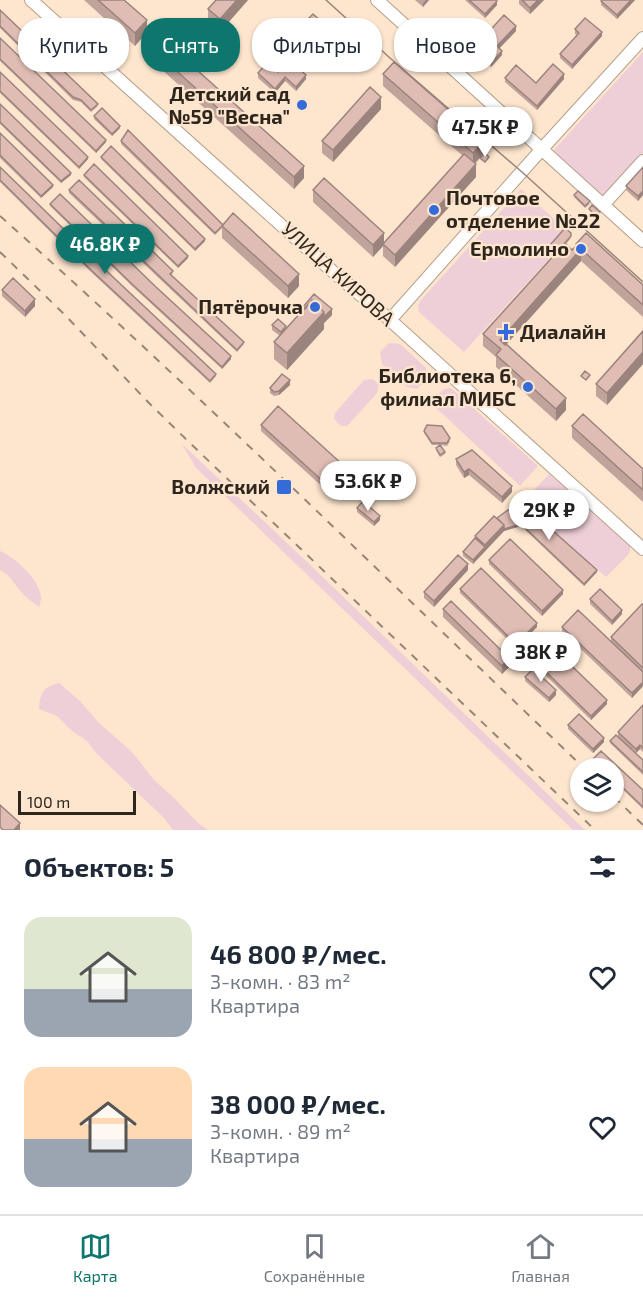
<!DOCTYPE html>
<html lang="ru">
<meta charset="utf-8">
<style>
body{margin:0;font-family:"Exo 2",sans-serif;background:#f6f6f7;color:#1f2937;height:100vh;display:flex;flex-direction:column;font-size:22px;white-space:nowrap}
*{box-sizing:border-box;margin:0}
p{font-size:20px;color:#747a83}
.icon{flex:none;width:33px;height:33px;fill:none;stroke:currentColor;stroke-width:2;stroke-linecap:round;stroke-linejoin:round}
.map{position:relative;height:830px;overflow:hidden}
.panel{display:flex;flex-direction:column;background:#fff;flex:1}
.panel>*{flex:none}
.hud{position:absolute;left:18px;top:18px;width:608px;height:54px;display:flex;gap:12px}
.controls{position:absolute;left:570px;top:758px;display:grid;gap:12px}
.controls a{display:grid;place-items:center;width:54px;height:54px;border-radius:50%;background:#fff;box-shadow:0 2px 4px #0004;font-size:30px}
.scale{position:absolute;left:18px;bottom:15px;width:118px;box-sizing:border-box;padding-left:6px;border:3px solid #2e261d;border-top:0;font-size:16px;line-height:21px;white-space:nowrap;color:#2e261d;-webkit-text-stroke:4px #fde5ce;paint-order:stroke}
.price{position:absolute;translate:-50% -51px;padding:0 14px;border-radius:21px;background:#fff;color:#222;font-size:20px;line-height:39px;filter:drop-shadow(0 2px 3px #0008)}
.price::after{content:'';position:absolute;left:50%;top:36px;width:18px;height:14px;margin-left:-9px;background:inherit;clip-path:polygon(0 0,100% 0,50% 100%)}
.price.on{background:#0f766e;color:#fff}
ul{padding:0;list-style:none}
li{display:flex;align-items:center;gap:18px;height:150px;padding:0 24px}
li span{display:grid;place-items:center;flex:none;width:168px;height:120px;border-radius:18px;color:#555}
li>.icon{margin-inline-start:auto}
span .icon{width:72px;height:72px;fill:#fffc;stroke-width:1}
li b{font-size:26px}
h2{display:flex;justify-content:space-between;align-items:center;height:72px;padding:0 24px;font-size:26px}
.pill{padding:0 21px;border-radius:24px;background:#fff;box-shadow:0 2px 4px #0004;font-size:21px;line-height:54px}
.pill.on{background:#0f766e;color:#fff}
.tab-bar{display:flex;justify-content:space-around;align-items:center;height:84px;border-top:2px solid #e0e1e3;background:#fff;font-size:16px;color:#747a83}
.tab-bar a{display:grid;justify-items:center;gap:3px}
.tab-bar .on{color:#0f766e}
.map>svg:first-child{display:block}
.green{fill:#eecfd7}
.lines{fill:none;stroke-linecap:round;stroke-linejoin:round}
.minor-casing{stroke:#b69f89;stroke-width:14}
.minor{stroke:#fff;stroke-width:12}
.tram{stroke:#978676;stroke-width:1.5}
.rail{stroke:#978676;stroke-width:2;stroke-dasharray:8 8;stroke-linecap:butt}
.wall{fill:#c0a39b}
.shaded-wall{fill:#9c847e}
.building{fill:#dfbdb4;stroke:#9c847e;stroke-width:1.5}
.poi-dot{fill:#356ad9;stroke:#fde5ce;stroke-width:2}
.labels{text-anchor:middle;stroke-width:4.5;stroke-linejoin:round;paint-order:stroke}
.poi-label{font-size:20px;font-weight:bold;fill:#2e261d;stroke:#fde5ce;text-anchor:end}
.street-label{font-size:20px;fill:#2e261d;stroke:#fde5ce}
</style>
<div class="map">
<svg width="643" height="830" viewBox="0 0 643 830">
<rect width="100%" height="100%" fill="#fde5ce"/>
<path class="green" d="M643 52V155L605 197 553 151Z
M521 189 565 229 550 246 548 260 464 352 419 312 418 306 420 301Z
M389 343 400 344 426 368V380L417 389 407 387 382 364 380 352Z
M373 379 379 385 377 393 347 426H341L334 419 335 413 364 380Z
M451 388 538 466 520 486 434 406V398L444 389Z
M182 444 304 559 585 830H573L196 468Z
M549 474 630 546V551L628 555 606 577 522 503Z
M0 551C15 557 40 580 41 597 41 600 40 604 39 607 34 603 28 599 24 595 15 586 11 575 0 570Z
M59 683 80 701 99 723 132 752 154 780 173 797 198 823 208 830H173L164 818 97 754 87 741 71 730 57 716 39 709C40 693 43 687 59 683Z"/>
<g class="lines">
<g class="minor-casing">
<path id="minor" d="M31 0 331 270 390 320 643 549
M377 0 643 241
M603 205 643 161
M390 320 541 150 643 38"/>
</g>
<use href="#minor" class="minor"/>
<path class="tram" d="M326 0 390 58 522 172 643 282"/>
<path class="rail" d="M0 216C200 394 390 583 584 768
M0 252 64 314 149 403 192 445 595 830
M614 797 643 825"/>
</g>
<path class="wall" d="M84 0H124L147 32 135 46Z
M216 0H248L220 32 208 21V9Z
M415 0H429L423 7Z
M465 0H496L497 5 485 18Z
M519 0H544L530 14 519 4Z
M602 0H635L617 19 601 5V1Z
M0 10 98 106 91 112 81 102 73 100 0 28Z
M302 25 329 33 319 43 328 56 318 67 307 57 298 68 306 79 296 91 285 81 275 93 258 78V73L278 72 288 61 280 54V50L300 48 310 37 302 29Z
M575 29 602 36 572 69 560 58V54L577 35 575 34Z
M516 31 499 48 502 55 491 67 474 52V48Z
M0 38 106 142 96 153 0 61Z
M149 46 304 178 294 189 149 58Z
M0 72 88 159 79 169 0 93Z
M383 74 484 153 475 164 476 177 395 267 383 256V246L373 257 313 202V190L384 243 463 156 383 86Z
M505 78 536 83 564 79 537 110 505 82Z
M0 104 71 175 61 183 0 124Z
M381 109 333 162 322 153V141Z
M94 116 120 128 112 136 94 119Z
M0 133 53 187 41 198 0 158Z
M121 141 223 225 299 286 288 298 222 238V228L215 235 121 144Z
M101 157 205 241 195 251 101 159Z
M0 167 113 277 216 376 210 383 90 271 0 182Z
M643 167V195L638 201 626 190V186Z
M84 175 188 258 178 268 84 177Z
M69 190 173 273 171 275 244 344 237 352 69 193Z
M574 195 590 204 585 208 574 197Z
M50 204 156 287 231 359 222 369 132 286 50 206Z
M571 238 566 244 572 250 576 246V244L643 285V317L581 261 507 344 566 410 556 421 496 367V357L483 346V334L556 253 551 249V244Z
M2 290 35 306 25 317 2 296Z
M303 307 332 315 324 323V329L287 370 274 359V342L280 336 272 330V325L286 328 303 311Z
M643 331V364L607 405 596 396V384Z
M290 385 279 395 274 396 270 393V388Z
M261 425 354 481 337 500 261 431Z
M572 426 643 469V502L572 438Z
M424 431 450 441 447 446 440 445 445 454 440 457 436 450V448L440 445H432L424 433Z
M456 459 512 492 502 503 469 475 464 478 456 465Z
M357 508 380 520 374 526 357 512Z
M508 510 597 572 584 586 521 526 504 531 473 564 463 556V552L475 538V536Z
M489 560 563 594 542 616 489 564Z
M468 570 434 607 424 598V592Z
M460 589 537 627 516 648 460 593Z
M590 599 622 614 612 625 590 604Z
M643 605V686L632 698 562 631V627L611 641V637Z
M443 609 509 667 502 674 443 617Z
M535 661 607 704 591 720 535 665Z
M525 677 556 695 549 702 525 681Z
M643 705V752L640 749 636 753 618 737V732Z
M568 725 604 742 593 753 568 729Z
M610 741 643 760V775L610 743Z
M601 751 643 790V809L614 781V768H600L593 761V759Z"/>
<path class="shaded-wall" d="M237 0H248L220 32V19Z
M426 0H429L423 7V3Z
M538 0H544L530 14V8Z
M631 0H635L617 19V15Z
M497 1V5L485 18V14Z
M147 20V32L135 46V33Z
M516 26V31L497 51V46Z
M329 28V33L317 46V41Z
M602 32V36L572 69V65Z
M502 51V55L491 67V63Z
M328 52V56L318 67V62Z
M307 53V57L296 70V66Z
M564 74V79L537 110V106Z
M306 75V79L296 91V87Z
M285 77V81L275 93V89Z
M381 97V109L333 162V150Z
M120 126V128L112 136V134Z
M106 140V142L96 153V151Z
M484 141V153L473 165V153Z
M88 157V159L79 169V167Z
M476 164V177L395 267V255Z
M304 166V178L294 189V177Z
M71 173V175L61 183V181Z
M53 185V187L41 198V196Z
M643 191V195L638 201V196Z
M384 233V245L373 257V245Z
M205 239V241L195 251V249Z
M581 249V261L501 350 500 340Z
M188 256V258L178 268V266Z
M299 274V286L288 298V286Z
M35 299V306L25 317V311Z
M332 309V315L324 323V329L287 370V353L324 312Z
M643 352V364L607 405V393Z
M231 356V359L222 369V367Z
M290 380V385L279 395V391Z
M566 398V410L556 421V409Z
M469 469V475L464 478V472Z
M354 475V481L337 500V494Z
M512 486V492L502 503V497Z
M380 516V520L374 526V522Z
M521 524V526L504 531 473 564V560L485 547V545L504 525Z
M468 564V570L434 607V601Z
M597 570V572L584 586V584Z
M563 590V594L542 616V611Z
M622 610V614L612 625V621Z
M537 623V627L516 648V644Z
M509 658V667L502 674V666Z
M643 682V686L632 698V693Z
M556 690V695L549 702V698Z
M607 700V704L591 720V716Z
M604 738V742L593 753V749Z
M640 745V749L636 753V749Z
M20 823V830H14Z"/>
<path class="building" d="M98 0H124L147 20 135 33Z
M216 0H237L220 19 208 9Z
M469 0H496L497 1 485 14Z
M522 0H538L530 8Z
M602 0H631L617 15 601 1Z
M0 10 98 104 91 110 81 100 73 97 0 26Z
M313 14 329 28 317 41 328 52 318 62 307 53 296 66 306 75 296 87 285 77 275 89 258 73 268 62 278 72 290 59 280 50 290 39 300 48 312 34 302 25Z
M504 15 516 26 497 46 502 51 491 63 474 48Z
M585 18 602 32 572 65 560 54 579 33 575 29Z
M158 35 304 166 294 177 149 46Z
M0 38 106 140 96 151 0 59Z
M394 62 484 141 473 153 383 74Z
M553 64 564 74 537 106 505 78 516 65 536 83Z
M0 72 88 157 79 167 0 91Z
M370 87 381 97 333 150 322 141Z
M0 104 71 173 61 181 0 122Z
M102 108 120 126 112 134 94 116Z
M128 130 223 225 215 233 121 141Z
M0 133 53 185 41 196 0 155Z
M111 146 205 239 195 249 101 157Z
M485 153 489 157 485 162 480 158Z
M464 154 476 164 395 255 383 244Z
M94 164 188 256 178 266 84 175Z
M0 167 113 277 216 374 210 381 90 269 0 180Z
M643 167V191L638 196 626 186Z
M324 178 384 233 373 245 313 190Z
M79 180 173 271 170 274 244 342 237 350 69 190Z
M578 191 590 201 585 206 574 195Z
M60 194 156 287 231 356 222 367 132 284 50 204Z
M592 205 600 212 596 216 589 209Z
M233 213 299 274 288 286 222 226Z
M565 228 571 233V236L557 252 551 247V244Z
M586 233 643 285V305L581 249 500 340 505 345 506 344 566 398 556 409 496 355 501 349 483 334 565 243 572 250 577 245 576 244Z
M13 278 35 299 25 311 2 290Z
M314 294 332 309 324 317V312L312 300 305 309 303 307Z
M312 300 324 312 287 353 274 342Z
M278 319 286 326 281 332 272 325Z
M643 331V352L607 393 596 384Z
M585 371 590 375 586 380 581 376Z
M282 374 290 380 279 391 274 392 270 388Z
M278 406 354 475 337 494 261 425Z
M583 414 643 469V490L572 426Z
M427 425 442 426 450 438 447 443H432L424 431Z
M440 445 445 452 440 455 436 448Z
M472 450 512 486 502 497 469 469 464 472 456 459Z
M363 501 380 516 374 522 357 508Z
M525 506 597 570 584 584 521 524 504 529V525L497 518 508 510Z
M494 516 504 525 485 545 475 536Z
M475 538 485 547 473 560 463 552Z
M510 539 563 590 542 611 489 560Z
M458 555 468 564 434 601 424 592Z
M481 568 537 623 516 644 460 589Z
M600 589 622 610 612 621 590 599Z
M451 601 509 658 502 666 443 609Z
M642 604 643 605V668L611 637Z
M578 610 643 672V682L632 693 562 627Z
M550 645 607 700 591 716 535 661Z
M533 669 556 690 549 698 525 677Z
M643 705V748L640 745 636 749 618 732Z
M579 714 604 738 593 749 568 725Z
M616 735 643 760V772L610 741Z
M601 751 643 790V807L614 779V768H602L593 759Z
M0 805 20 823 14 830H3L0 827Z"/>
<g class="poi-dot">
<circle cx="302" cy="105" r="6"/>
<circle cx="434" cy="210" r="6"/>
<circle cx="581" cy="249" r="6"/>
<circle cx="315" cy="307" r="6"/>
<path d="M503 323h6v6h6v6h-6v6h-6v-6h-6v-6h6z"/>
<circle cx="528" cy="387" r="6"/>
<rect x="276" y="479" width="16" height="16" rx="3"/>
</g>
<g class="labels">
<g class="poi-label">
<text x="290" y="101">Детский сад<tspan x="290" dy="23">№59 "Весна"</tspan></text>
<text x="446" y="205" text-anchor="start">Почтовое<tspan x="446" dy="23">отделение №22</tspan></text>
<text x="569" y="256">Ермолино</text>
<text x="303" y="314">Пятёрочка</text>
<text x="520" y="339" text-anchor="start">Диалайн</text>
<text x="516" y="383">Библиотека 6,<tspan x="516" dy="23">филиал МИБС</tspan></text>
<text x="270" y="494">Волжский</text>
</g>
<g class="street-label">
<text transform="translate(338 274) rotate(42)" y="7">УЛИЦА КИРОВА</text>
</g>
</g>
</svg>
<div class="controls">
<a><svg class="icon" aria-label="layers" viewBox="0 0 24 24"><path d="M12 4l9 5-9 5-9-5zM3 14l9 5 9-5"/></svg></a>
</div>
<div class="scale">100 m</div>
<b class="price" style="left:485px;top:158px">47.5K ₽</b>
<b class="price on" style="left:105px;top:275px">46.8K ₽</b>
<b class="price" style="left:368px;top:512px">53.6K ₽</b>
<b class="price" style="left:549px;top:541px">29K ₽</b>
<b class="price" style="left:541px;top:683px">38K ₽</b>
<div class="hud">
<a class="pill">Купить</a>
<a class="pill on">Снять</a>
<a class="pill">Фильтры</a>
<a class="pill">Новое</a>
</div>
</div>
<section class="panel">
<h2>Объектов: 5<svg class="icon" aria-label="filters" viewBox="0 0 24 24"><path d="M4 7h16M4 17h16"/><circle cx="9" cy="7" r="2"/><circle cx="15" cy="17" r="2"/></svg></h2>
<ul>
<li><span style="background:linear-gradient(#dfe7d0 60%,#9aa5b1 0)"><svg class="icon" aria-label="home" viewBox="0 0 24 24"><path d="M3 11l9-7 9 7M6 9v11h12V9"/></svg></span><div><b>46 800 ₽/мес.</b><p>3-комн. · 83 m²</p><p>Квартира</p></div><svg class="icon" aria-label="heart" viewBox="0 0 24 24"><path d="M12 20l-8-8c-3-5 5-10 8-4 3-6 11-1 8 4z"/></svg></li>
<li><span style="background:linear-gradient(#ffd9b3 60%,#9aa5b1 0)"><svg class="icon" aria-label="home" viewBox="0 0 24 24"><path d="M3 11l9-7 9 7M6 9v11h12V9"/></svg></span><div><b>38 000 ₽/мес.</b><p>3-комн. · 89 m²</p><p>Квартира</p></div><svg class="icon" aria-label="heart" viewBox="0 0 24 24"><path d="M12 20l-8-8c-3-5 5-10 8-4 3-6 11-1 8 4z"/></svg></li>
</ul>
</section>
<nav class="tab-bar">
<a class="on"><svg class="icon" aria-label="map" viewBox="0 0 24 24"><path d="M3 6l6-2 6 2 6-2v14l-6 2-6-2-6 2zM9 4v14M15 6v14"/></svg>Карта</a>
<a><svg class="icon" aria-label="saved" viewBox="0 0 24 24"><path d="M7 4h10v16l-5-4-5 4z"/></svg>Сохранённые</a>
<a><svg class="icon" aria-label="home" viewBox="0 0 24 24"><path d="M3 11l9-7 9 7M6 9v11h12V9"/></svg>Главная</a>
</nav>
